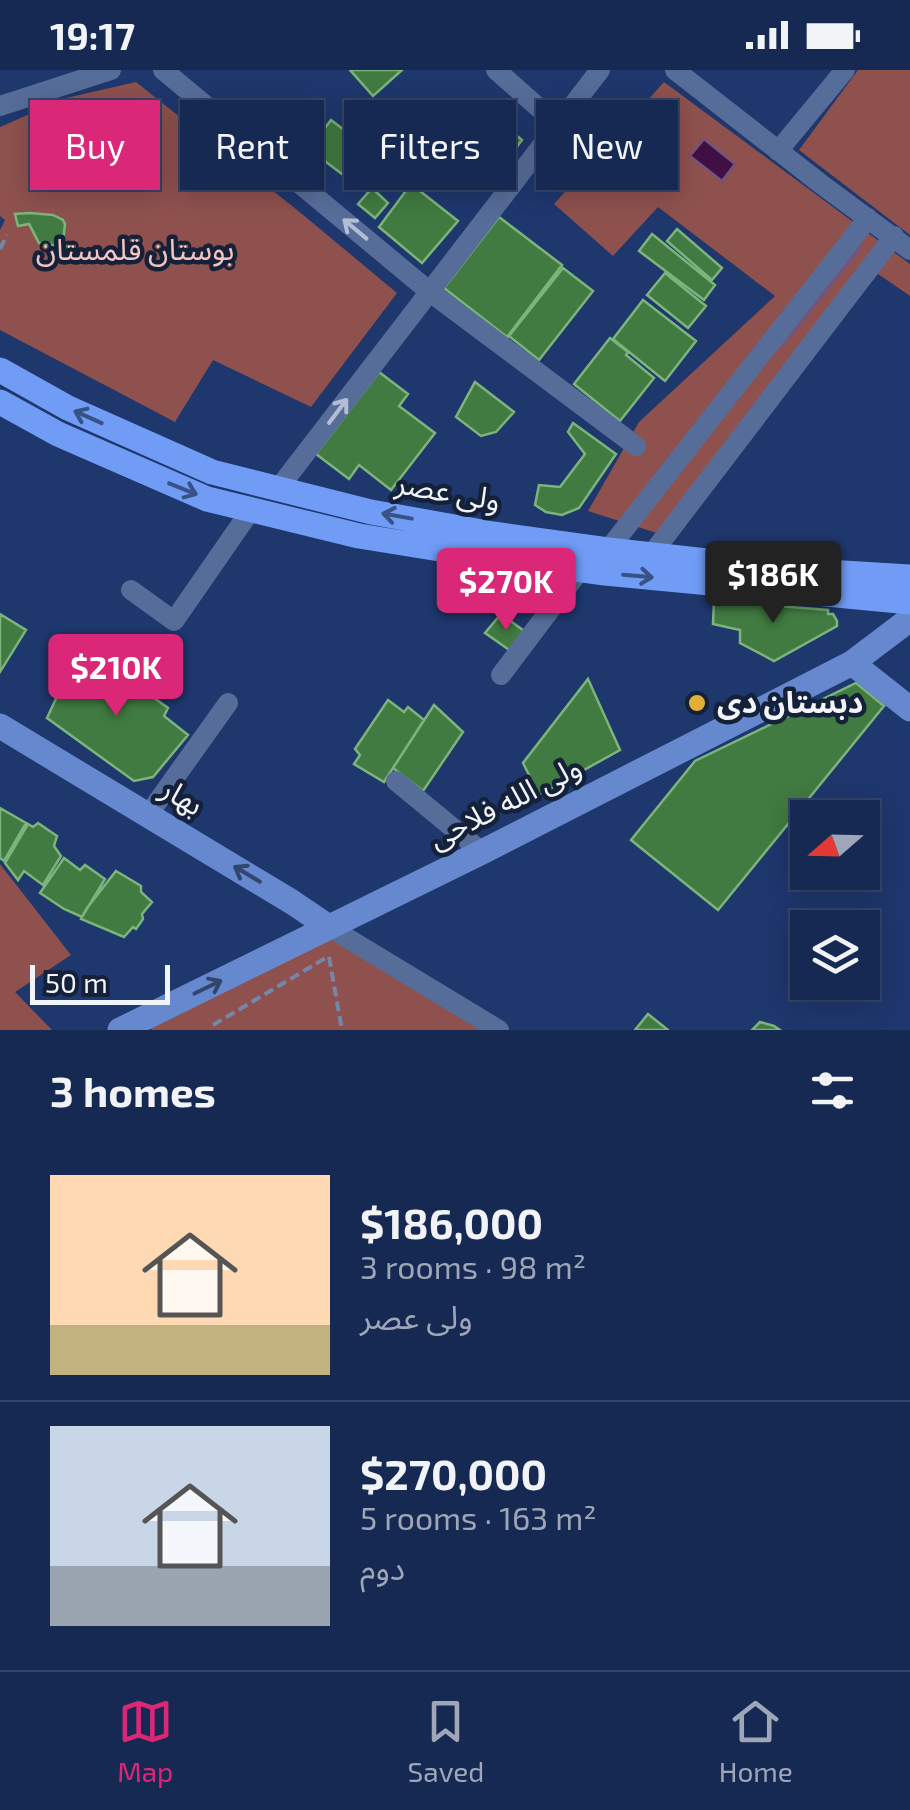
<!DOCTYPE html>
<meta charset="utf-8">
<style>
body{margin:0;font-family:"Exo 2","Noto Sans Arabic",sans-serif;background:#23355c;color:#f1f3f6;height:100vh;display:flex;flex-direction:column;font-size:38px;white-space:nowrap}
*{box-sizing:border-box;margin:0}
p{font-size:32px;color:#9ea6b8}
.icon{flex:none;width:55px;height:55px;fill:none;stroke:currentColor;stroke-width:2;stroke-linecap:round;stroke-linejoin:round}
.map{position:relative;height:960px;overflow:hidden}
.sheet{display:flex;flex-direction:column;background:#162952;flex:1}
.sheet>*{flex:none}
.hud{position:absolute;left:30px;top:30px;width:850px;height:90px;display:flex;gap:20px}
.needle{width:65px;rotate:250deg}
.controls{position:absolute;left:790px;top:730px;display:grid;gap:20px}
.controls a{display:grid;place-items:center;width:90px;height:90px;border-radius:0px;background:#162952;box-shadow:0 5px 25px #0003,0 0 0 2px #354569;font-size:50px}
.scale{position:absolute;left:30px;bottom:25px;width:140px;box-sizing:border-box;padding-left:10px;border:5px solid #f1f4fb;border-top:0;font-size:28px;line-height:35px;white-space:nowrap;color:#f1f4fb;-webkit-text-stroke:8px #152139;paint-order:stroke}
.price{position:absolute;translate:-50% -85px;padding:0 22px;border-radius:10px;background:#db2777;color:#fff;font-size:32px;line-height:65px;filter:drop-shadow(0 2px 5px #0008)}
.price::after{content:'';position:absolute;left:50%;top:60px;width:30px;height:22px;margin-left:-15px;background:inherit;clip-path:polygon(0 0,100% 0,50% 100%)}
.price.selected{background:#222;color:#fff}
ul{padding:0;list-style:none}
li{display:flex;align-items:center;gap:30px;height:250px;padding:0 50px}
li+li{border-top:2px solid #354569}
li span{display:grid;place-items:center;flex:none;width:280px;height:200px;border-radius:0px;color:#555}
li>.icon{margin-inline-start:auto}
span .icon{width:120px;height:120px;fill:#fffc;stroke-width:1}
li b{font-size:42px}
h2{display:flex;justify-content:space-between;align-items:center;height:120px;padding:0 50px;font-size:42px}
.pill{padding:0 35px;border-radius:0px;background:#162952;box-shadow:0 5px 25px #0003,0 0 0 2px #354569;font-size:35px;line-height:90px}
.pill.selected{background:#db2777;color:#fff}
.status{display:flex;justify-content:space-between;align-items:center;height:70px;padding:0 50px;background:#162952;direction:ltr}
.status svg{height:28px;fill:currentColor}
.tabs{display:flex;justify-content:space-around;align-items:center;height:140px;border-top:2px solid #354569;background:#162952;font-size:28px;color:#9ea6b8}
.tabs a{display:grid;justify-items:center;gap:5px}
.tabs .selected{color:#db2777}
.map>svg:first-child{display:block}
.green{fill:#8e514e}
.water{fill:#400f46;stroke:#75547c;stroke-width:2.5}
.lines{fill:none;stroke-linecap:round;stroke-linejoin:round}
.stream{stroke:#75547c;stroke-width:5}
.building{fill:#417b41;stroke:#7db47b;stroke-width:2.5}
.path{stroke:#7686a8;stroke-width:4;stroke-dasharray:10 5;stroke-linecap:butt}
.street{stroke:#576d99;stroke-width:20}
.secondary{stroke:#6588ce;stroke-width:25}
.primary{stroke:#709cf6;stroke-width:25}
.oneway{stroke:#b3bed4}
.oneway2{stroke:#395285}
.oneway3{stroke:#31456d}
.poi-dot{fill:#e3ae35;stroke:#152139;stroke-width:4}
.labels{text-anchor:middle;stroke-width:9;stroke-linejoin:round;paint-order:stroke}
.park-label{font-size:30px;fill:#f3c4c0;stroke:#152139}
.street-label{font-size:30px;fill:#f1f4fb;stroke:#152139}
.poi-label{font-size:30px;font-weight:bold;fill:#f1f4fb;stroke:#152139;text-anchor:start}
</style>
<div class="status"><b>19:17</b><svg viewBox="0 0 49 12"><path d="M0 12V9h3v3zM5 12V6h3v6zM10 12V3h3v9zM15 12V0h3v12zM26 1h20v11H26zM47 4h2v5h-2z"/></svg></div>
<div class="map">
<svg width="910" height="960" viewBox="0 0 910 960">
<rect width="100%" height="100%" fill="#1e376d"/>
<path class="green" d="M858 0H910V165L799 80Z
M136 12 302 144 397 223 311 337 213 290 175 352 0 260V160L5 150 0 146V57L66 28Z
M664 12 910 194V226L878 204 666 466 588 441 639 352 775 226 658 137 613 186 554 134Z
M0 794 71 885 15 922 52 960H0Z
M326 860 494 960H152L144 948Z"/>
<path class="water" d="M704 69 735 94 722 111 690 86Z"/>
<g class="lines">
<path class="stream" d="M782 275 860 177"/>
</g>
<path class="building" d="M350 0H402L373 26Z
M596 34 625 61 600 89 571 62Z
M490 44 522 70 488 115 455 89Z
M331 50 381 88 359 117 309 79Z
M637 52 660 70 624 116 602 98Z
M411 114 458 151 422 193 379 157Z
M372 118 388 133 375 148 358 134Z
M30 143 53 145 63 150 65 154 63 172 70 175 65 183 58 181 51 174 39 173 29 154 18 156 15 144Z
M499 147 562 195 507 267 444 218Z
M677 159 722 198 712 210 667 171Z
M652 164 715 215 704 230 639 181Z
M563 198 593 221 539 290 509 266Z
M665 203 706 236 688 258 647 225Z
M643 230 696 271 665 311 613 269Z
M610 268 628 282 626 285 654 308 620 351 574 314Z
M379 302 408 324 399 336 435 363 391 420 359 395 349 409 316 384Z
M475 312 514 342 496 362 481 366 456 347Z
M573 353 616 384 579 438 562 445 546 442 535 435 539 415 560 417 585 384 568 362Z
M714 531 828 540V544H833L837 551V556L774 591 740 573V560L713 554Z
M0 544 26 560 0 602Z
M501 544 527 563 512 582 485 563Z
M83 577 168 638 164 646 188 665 153 707 134 711 47 648 60 620 65 623 74 611 67 605Z
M588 609 620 680 539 725 523 693Z
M856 613 884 636 718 840 631 770 695 691Z
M388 630 404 642 408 637 424 650 384 712 354 694 360 685 355 679Z
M434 635 463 662 423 721 393 698Z
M0 738 26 753 4 791 0 788Z
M38 753 57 766 54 776 61 786 43 815 24 801 18 810 5 793 28 754 33 757Z
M64 788 80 800 85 795 105 809 82 847 64 839 40 823Z
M116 801 141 816V822L152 832 142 844 143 849 136 859 133 857 124 867 81 849 87 838Z
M648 944 668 960H635Z
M760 952 774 956 780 960H752Z"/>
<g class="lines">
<path class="path" d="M0 179 7 165
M329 887 342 960
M213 955 329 886"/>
<path class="street" d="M163 0 430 222 636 376
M496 0 558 55
M675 0 821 114 910 180
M0 36 111 0
M778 81 845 0
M278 419 600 0
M608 480 868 148
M651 485 894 166
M131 520 174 551 251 440
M501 605 580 500
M396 711 482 782
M148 745 228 633
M329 857 499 960"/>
<path class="secondary" d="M852 593 910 639
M0 656 292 832 329 857
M120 960 482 782 852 593 910 549"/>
<path class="primary" d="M0 300 68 338 212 402 371 442 493 464 608 480 778 499 910 507
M0 332 58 364 207 429 359 466 495 488 605 503 910 532"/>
</g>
<defs><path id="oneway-shaft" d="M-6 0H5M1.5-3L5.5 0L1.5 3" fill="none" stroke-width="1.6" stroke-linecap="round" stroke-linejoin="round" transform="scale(2.5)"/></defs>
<g class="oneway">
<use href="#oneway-shaft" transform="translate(355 159) rotate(-140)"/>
<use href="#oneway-shaft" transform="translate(338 341) rotate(-53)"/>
</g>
<g class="oneway2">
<use href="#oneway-shaft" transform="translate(88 347) rotate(-156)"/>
<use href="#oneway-shaft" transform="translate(183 419) rotate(22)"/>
<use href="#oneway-shaft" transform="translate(397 446) rotate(-170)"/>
<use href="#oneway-shaft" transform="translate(638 506) rotate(5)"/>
</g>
<g class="oneway3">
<use href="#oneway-shaft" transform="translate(247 804) rotate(-149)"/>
<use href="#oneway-shaft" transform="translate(208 917) rotate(-26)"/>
</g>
<circle class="poi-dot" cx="697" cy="633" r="10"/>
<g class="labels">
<g class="park-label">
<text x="135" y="190">بوستان قلمستان</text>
</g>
<g class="street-label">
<text transform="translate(448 422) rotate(10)" y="10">ولی عصر</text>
<text transform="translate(182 727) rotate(31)" y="10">بهار</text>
<text transform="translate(505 733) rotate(-27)" y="10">ولی‌ الله فلاحی</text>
</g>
<g class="poi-label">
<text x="717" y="643">دبستان دی</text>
</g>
</g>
</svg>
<div class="controls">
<a><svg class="needle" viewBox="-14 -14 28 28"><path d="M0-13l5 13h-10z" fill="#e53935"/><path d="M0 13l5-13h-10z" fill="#9ea6b8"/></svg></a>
<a><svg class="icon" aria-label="layers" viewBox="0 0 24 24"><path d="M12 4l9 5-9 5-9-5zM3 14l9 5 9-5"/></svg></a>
</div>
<div class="scale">50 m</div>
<b class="price selected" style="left:773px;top:556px">$186K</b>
<b class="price" style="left:506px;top:563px">$270K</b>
<b class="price" style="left:116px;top:649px">$210K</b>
<div class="hud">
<a class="pill selected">Buy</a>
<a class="pill">Rent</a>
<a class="pill">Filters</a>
<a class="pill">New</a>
</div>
</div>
<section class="sheet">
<h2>3 homes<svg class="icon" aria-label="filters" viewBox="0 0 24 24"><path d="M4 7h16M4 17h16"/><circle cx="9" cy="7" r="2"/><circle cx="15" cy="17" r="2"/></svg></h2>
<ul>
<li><span style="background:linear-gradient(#ffd9b3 75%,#c2b280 0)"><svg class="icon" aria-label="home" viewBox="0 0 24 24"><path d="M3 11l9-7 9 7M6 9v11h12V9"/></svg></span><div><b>$186,000</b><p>3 rooms · 98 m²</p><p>ولی عصر</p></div></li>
<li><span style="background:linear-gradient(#c9d6e8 70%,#9aa5b1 0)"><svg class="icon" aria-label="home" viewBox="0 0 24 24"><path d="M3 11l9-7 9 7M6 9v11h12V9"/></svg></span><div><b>$270,000</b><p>5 rooms · 163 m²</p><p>دوم</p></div></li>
</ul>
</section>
<nav class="tabs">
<a class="selected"><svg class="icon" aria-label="map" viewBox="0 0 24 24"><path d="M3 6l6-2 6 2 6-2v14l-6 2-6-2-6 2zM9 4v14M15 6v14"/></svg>Map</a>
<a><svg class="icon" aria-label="saved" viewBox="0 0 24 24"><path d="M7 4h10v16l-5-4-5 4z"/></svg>Saved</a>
<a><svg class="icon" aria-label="home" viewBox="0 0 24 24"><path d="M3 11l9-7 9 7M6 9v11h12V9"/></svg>Home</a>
</nav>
